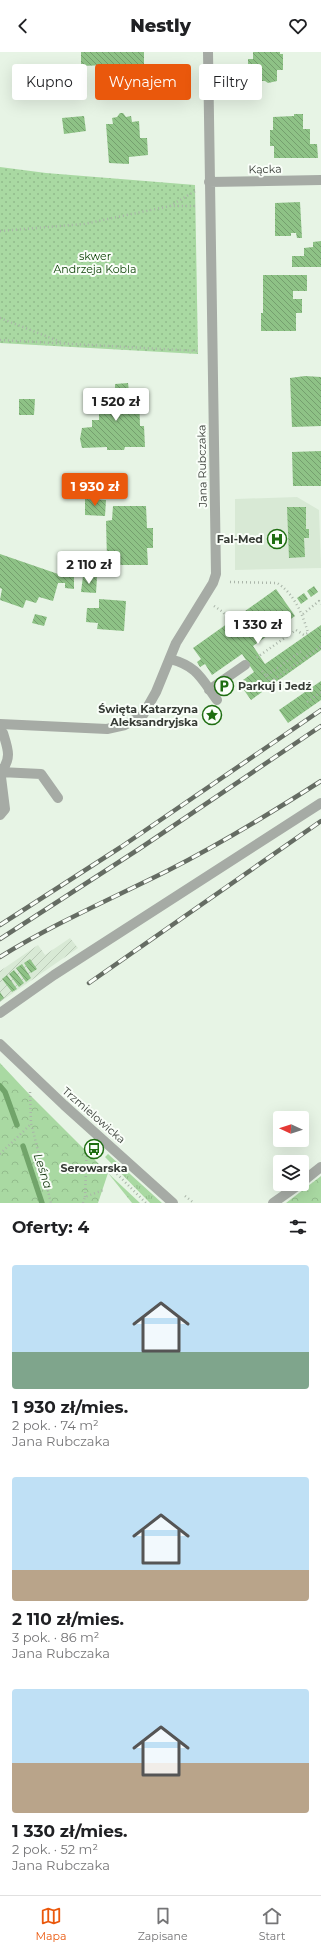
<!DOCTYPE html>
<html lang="pl">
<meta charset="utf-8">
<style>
body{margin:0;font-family:Montserrat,sans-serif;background:#f2f2f2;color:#202124;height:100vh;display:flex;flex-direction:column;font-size:15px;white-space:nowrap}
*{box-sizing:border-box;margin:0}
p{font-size:13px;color:#757577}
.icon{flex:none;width:22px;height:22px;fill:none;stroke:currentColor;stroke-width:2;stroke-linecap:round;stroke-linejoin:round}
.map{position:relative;height:1151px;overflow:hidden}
.drawer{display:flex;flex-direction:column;background:#fff;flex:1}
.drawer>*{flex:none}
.banner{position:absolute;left:12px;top:12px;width:297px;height:36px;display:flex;gap:8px}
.needle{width:26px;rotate:273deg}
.controls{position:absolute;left:273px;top:1059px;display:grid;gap:8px}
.controls a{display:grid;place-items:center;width:36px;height:36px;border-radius:4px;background:#fff;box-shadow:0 4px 16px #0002;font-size:20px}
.price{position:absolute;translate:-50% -34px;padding:0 9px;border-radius:4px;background:#fff;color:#222;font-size:13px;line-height:26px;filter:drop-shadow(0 1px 2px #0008)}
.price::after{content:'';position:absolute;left:50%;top:24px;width:12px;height:9px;margin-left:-6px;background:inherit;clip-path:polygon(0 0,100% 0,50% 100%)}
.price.selected{background:#ea580c;color:#fff}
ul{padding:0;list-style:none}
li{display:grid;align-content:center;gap:8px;height:212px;padding:0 12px}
li span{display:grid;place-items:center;height:124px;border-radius:4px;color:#555}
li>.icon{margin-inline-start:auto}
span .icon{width:72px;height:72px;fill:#fffc;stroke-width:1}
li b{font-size:17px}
h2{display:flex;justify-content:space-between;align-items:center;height:48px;padding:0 12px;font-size:17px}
.tag{padding:0 14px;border-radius:4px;background:#fff;box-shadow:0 4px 16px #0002;font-size:14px;line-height:36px}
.tag.selected{background:#ea580c;color:#fff}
header{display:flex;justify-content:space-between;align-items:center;height:52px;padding:0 12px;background:#fff;font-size:18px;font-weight:800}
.tabs{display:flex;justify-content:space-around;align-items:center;height:56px;border-top:1px solid #e0e0e0;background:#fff;font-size:11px;color:#757577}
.tabs a{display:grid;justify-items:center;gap:2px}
.tabs .selected{color:#ea580c}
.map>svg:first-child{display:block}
.built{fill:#d8e9d5}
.industrial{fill:url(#industrial-furrows)}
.grass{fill:url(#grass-tufts)}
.forest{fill:url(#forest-crowns)}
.park{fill:url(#park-dots)}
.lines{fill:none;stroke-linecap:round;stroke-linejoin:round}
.stream{stroke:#71a46a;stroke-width:5.5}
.building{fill:url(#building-back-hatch)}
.path{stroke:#aab5a9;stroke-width:2.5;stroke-dasharray:1 3;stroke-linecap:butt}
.service{stroke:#a6aba5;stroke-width:10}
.minor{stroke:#a6aba5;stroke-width:10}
.tertiary{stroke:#a6aba5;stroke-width:10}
.rail-casing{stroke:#656c63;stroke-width:4.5}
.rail{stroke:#f9fef8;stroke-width:3;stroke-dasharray:9;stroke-linecap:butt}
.labels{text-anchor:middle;stroke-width:4;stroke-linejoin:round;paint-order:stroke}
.street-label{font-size:11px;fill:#373c36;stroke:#f9fef8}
.park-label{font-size:11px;fill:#093f02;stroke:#f9fef8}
.poi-label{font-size:11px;font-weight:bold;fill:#373c36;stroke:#f9fef8;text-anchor:end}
.water-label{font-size:12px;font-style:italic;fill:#13360e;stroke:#f9fef8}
</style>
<header><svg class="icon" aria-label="back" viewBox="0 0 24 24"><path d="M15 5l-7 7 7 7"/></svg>Nestly<svg class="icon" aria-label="heart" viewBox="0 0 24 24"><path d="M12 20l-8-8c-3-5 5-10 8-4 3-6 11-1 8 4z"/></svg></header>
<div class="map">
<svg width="321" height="1151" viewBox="0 0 321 1151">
<defs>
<pattern id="industrial-furrows" width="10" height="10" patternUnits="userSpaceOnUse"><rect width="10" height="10" fill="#d8e9d5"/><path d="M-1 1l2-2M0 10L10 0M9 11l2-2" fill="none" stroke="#bac9b7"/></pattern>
<pattern id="grass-tufts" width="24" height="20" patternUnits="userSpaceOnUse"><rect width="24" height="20" fill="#a9d9a2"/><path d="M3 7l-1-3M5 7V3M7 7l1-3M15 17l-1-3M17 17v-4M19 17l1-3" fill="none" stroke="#92bb8c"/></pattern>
<pattern id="forest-crowns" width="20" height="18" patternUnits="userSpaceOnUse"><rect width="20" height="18" fill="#a9d9a2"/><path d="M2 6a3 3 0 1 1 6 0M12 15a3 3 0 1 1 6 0" fill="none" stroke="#92bb8c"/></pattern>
<pattern id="park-dots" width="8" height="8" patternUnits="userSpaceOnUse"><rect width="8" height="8" fill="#a9d9a2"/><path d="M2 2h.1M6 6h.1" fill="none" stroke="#92bb8c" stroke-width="1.8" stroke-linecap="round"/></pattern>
<pattern id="building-back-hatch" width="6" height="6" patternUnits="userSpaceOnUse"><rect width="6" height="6" fill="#8ec286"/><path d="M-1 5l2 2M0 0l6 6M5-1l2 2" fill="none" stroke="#759f6e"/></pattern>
</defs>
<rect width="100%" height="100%" fill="#e7f4e5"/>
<path class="built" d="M297 445 319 458 321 516 235 518V447Z"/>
<path class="industrial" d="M70 886 78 896 0 950V919L38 893 45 903Z"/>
<path class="grass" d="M108 1102 162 1151H150L105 1105Z
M108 1121 140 1151H132Z"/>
<path class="forest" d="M0 1011 29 1042 108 1121 98 1151H0Z
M321 1124V1151H286Z"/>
<path class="park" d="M0 115 46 121 195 133 198 302 0 291Z"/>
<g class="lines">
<path class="stream" d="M0 1034 5 1040 17 1073
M23 1094 42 1151"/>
</g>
<path class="building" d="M81 0H144V17L135 18V23H107V13L81 14Z
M253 0H280V2H283V18H277V29L268 31 265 29H253V18H248V7H253Z
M120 61H123L126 65 131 64 132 70 139 69 140 86H147L148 103 129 105V112L109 111 106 72H113L112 66 117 65Z
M294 62H303V77H310V92H317L318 106H274V94H270V78H273V65L294 64Z
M84 64 86 79 64 82 62 66Z
M300 150 302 186H297L296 181H291V184H275V151Z
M321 189V215H292V204H304V196L313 195V190Z
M263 223H307V239H293V247H302V261H296V279H261V261H263Z
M305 324 321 325V374L292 375 290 326Z
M128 331 129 340 139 339 140 374H144L145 395H125L124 398H107V395L82 396 80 387 82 376 92 375V368H99V353H105V340H115V332Z
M19 347H35L34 363H19Z
M321 399V434H293L292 400Z
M85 447 106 448 105 464 85 463Z
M113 454H146L147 476H153V496H147L148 513H113V507H107L106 469 112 468Z
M287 455H306V477H309V486H304L305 505 289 506Z
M0 502 61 523 74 524V537L65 536V531H58L53 549 39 545 36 551 26 548 23 556 0 548 2 537 0 536Z
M83 524 97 525 96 541 81 540Z
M314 534 318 540 311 545 307 539Z
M276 537 295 564 253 594 265 612 321 573V598L251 648 239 631 254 620 242 602 212 623 205 612 200 615 197 610 201 607 193 596Z
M304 541 308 547 301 552 297 546Z
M99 547 126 549 124 579 97 577 98 571 86 570 87 556H99Z
M35 562 47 565 44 574 32 571Z
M321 629V648L288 671 279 658Z
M30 907 37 917 31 921 24 911Z
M22 912 31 926 26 930 16 916Z
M14 918 24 931 19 935 9 922Z
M7 923 17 937 12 940 2 927Z
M0 940 4 946 0 949Z"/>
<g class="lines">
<path class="path" d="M170 154 197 138
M0 179 84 172 170 154H197
M0 266 61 290
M0 288 198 299
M230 530 277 531C294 541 303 563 308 581L304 583 296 578 256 606
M214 554 223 560 230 570
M303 562 319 549 321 552
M262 619 266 624 303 598
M266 624 270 630 321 594
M307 650 321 640
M30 1040 31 1071 51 1151
M0 1102 31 1072
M114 1119 146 1151
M185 1144 194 1151
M85 1145 87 1091
M83 1151 85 1145 103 1138"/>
<path class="service" d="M170 607C197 614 201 626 217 648
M209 638 245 613
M0 717 5 757 0 763
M0 720 41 722 58 746
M1 720C12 706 8 697 3 681
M302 1130 321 1115
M273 1151 300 1132"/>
<path class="minor" d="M209 130 321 128
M0 672 107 677 125 673 143 663 156 640 176 591 213 531 216 522 208 0
M0 961 54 923 321 751"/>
<path class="tertiary" d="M0 992 64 1053 173 1151"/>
<g class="rail-casing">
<path id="rail" d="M0 873 121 795 321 658
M0 887 139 797 321 674
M0 905C53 872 111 847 167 819 220 792 271 761 321 729
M89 931 321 769"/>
</g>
<use href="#rail" class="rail"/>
</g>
<defs>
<g id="hospital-ring" transform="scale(1)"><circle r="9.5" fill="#f9fef8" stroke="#1e6d11" stroke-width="1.5"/><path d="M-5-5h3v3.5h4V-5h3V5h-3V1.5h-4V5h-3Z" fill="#1e6d11"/></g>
<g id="parking-ring" transform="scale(1)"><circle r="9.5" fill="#f9fef8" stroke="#1e6d11" stroke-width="1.5"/><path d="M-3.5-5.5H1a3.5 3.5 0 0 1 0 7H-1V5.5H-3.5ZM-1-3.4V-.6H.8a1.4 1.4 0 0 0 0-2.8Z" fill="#1e6d11"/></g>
<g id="sight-ring" transform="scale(1)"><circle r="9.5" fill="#f9fef8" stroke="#1e6d11" stroke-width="1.5"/><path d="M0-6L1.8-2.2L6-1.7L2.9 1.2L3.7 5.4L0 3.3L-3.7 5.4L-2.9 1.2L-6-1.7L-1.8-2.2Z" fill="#1e6d11"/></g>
<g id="bus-ring" transform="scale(1)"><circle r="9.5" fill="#f9fef8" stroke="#1e6d11" stroke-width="1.5"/><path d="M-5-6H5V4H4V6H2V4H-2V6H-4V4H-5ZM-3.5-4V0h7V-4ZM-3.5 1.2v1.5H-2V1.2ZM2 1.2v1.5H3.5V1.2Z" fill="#1e6d11"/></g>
</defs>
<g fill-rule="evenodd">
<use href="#hospital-ring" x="277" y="487"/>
<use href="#parking-ring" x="224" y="634"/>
<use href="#sight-ring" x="212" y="663"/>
<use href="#bus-ring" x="94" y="1097"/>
</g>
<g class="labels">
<g class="street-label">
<text transform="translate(265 117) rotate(-1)" y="4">Kącka</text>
<text transform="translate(202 414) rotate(-91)" y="4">Jana Rubczaka</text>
<text transform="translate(94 1063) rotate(41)" y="4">Trzmielowicka</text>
</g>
<g class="park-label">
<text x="95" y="208">skwer<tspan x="95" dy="13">Andrzeja Kobla</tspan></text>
</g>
<g class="poi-label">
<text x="263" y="491">Fal-Med</text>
<text x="238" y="638" text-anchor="start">Parkuj i Jedź</text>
<text x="198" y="661">Święta Katarzyna<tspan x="198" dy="13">Aleksandryjska</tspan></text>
<text x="94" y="1120" text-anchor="middle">Serowarska</text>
</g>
<g class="water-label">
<text transform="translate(43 1119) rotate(72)" y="4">Leśna</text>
</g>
</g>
</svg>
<div class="controls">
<a><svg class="needle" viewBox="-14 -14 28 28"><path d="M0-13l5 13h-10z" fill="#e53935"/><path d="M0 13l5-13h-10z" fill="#757577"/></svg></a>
<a><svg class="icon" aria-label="layers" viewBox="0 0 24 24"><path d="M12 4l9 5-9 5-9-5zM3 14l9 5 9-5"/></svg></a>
</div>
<b class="price" style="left:116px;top:370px">1 520 zł</b>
<b class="price selected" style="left:95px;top:455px">1 930 zł</b>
<b class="price" style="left:89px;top:533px">2 110 zł</b>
<b class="price" style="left:258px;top:593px">1 330 zł</b>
<div class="banner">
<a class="tag">Kupno</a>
<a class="tag selected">Wynajem</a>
<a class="tag">Filtry</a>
</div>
</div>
<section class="drawer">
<h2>Oferty: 4<svg class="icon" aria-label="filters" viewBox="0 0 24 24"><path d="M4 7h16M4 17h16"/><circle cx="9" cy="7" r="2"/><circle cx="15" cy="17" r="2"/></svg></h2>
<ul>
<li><span style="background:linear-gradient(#bfe0f5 70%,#7fa58c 0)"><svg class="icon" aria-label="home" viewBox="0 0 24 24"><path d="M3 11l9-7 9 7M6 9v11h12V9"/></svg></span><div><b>1 930 zł/mies.</b><p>2 pok. · 74 m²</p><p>Jana Rubczaka</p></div></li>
<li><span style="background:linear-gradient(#bfe0f5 75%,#b9a48a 0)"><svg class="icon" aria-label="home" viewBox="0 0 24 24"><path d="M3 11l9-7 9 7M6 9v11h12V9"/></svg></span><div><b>2 110 zł/mies.</b><p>3 pok. · 86 m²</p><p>Jana Rubczaka</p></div></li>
<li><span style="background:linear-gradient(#bfe0f5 60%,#b9a48a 0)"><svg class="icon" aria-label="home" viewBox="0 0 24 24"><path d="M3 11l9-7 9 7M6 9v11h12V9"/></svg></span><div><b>1 330 zł/mies.</b><p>2 pok. · 52 m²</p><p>Jana Rubczaka</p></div></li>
</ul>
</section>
<nav class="tabs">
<a class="selected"><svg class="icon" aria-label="map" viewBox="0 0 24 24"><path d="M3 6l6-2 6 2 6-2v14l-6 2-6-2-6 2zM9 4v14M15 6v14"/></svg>Mapa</a>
<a><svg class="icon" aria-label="saved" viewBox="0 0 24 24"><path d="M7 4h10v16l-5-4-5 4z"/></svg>Zapisane</a>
<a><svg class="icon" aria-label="home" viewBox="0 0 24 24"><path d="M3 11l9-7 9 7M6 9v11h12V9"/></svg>Start</a>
</nav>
